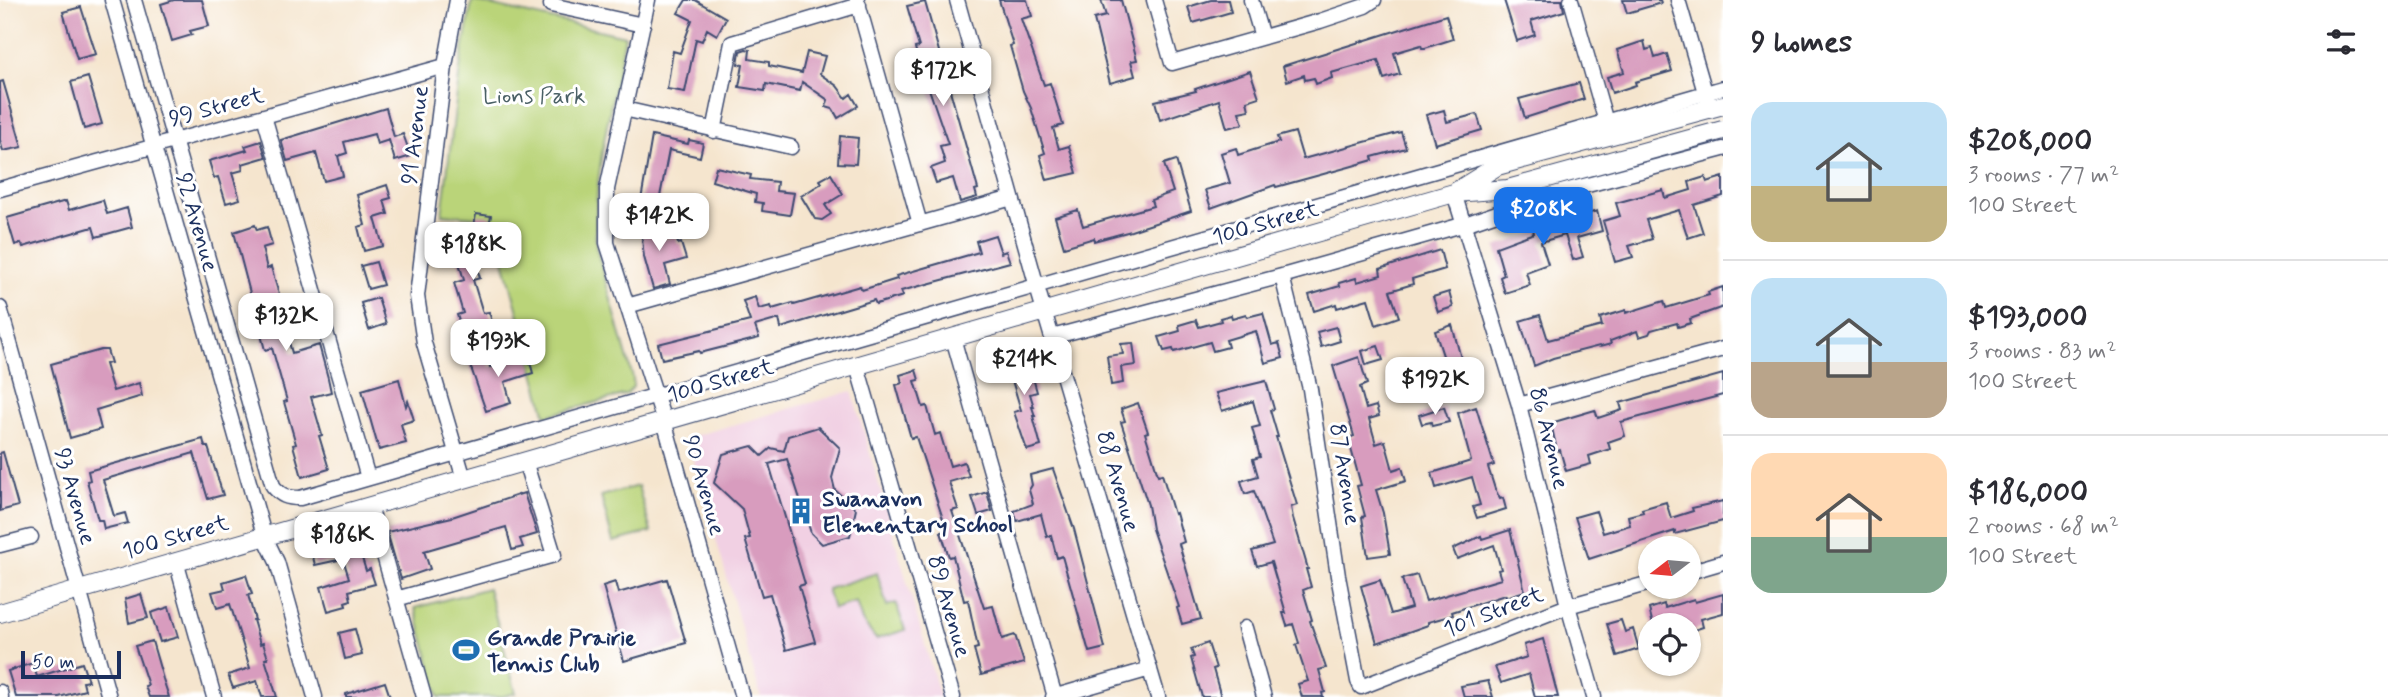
<!DOCTYPE html>
<meta charset="utf-8">
<style>
body{margin:0;font-family:Mynerve,sans-serif;background:#f7f7f7;color:#2b2b33;height:100vh;display:flex;flex-direction:column;font-size:26px;white-space:nowrap}
*{box-sizing:border-box;margin:0}
p{font-size:23px;color:#7c7c81}
.icon{flex:none;width:38px;height:38px;fill:none;stroke:currentColor;stroke-width:2;stroke-linecap:round;stroke-linejoin:round}
.map{position:relative;flex:1;overflow:hidden}
.side{display:flex;flex-direction:column;background:#fff;width:665px}
.side>*{flex:none}
.needle{width:46px;rotate:254deg}
.buttons{position:absolute;left:1638px;top:536px;display:grid;gap:14px}
.buttons a{display:grid;place-items:center;width:63px;height:63px;border-radius:50%;background:#fff;box-shadow:0 2px 5px #0004;font-size:35px}
.scale{position:absolute;left:21px;bottom:18px;width:100px;box-sizing:border-box;padding-left:7px;border:4px solid #1b2f5e;border-top:0;font-size:19px;line-height:24px;white-space:nowrap;color:#1b2f5e;-webkit-text-stroke:5px #fff;paint-order:stroke}
.price{position:absolute;translate:-50% -60px;padding:0 16px;border-radius:14px;background:#fff;color:#222;font-size:23px;line-height:46px;filter:drop-shadow(0 2px 4px #0008)}
.price::after{content:'';position:absolute;left:50%;top:42px;width:21px;height:16px;margin-left:-10px;background:inherit;clip-path:polygon(0 0,100% 0,50% 100%)}
.price.current{background:#1a73e8;color:#fff}
ul{padding:0;list-style:none}
li{display:flex;align-items:center;gap:21px;height:175px;padding:0 28px}
li+li{border-top:2px solid #e1e1e2}
li span{display:grid;place-items:center;flex:none;width:196px;height:140px;border-radius:21px;color:#555}
li>.icon{margin-inline-start:auto}
span .icon{width:84px;height:84px;fill:#fffc;stroke-width:1}
li b{font-size:30px}
h2{display:flex;justify-content:space-between;align-items:center;height:84px;padding:0 28px;font-size:30px}
main{display:flex;flex:1;min-height:0}
.map>svg:first-child{display:block}
.built{fill:#f1d0e3}
.green{fill:#bad479;stroke:#6a826c;stroke-width:2}
.building{fill:#d89cbe}
.lines{fill:none;stroke-linecap:round;stroke-linejoin:round}
.minor-casing{stroke:#3c4a6f;stroke-width:17}
.major-casing{stroke:#3c4a6f;stroke-width:20}
.minor{stroke:#fff;stroke-width:14}
.major{stroke:#fff;stroke-width:18}
.labels{text-anchor:middle;stroke-width:6;stroke-linejoin:round;paint-order:stroke}
.park-label{font-size:23px;fill:#4b6166;stroke:#fff}
.street-label{font-size:23px;fill:#1b2f5e;stroke:#fff}
.poi-label{font-size:23px;font-weight:bold;fill:#1b2f5e;stroke:#fff;text-anchor:start}
</style>
<main>
<div class="map">
<svg width="1723" height="697" viewBox="0 0 1723 697">
<rect width="100%" height="100%" fill="#fff"/>
<filter id="ink" filterUnits="userSpaceOnUse"><feTurbulence type="fractalNoise" baseFrequency=".0143" numOctaves="2"/><feDisplacementMap in="SourceGraphic" scale="14" xChannelSelector="R" yChannelSelector="G"/><feConvolveMatrix kernelMatrix="1 2 1 2 8 2 1 2 1" color-interpolation-filters="sRGB"/></filter>
<filter id="wash" filterUnits="userSpaceOnUse"><feTurbulence type="fractalNoise" baseFrequency=".00686" numOctaves="4" result="noise"/><feDisplacementMap in="SourceGraphic" scale="28" xChannelSelector="R" yChannelSelector="G"/><feGaussianBlur stdDeviation="1.57" result="paint"/><feColorMatrix in="noise" values="0 0 0 0 0 0 0 0 0 0 0 0 0 0 0 0 0 1.4 0 .05"/><feComposite in="paint" operator="in"/></filter>
<g filter="url(#wash)">
<rect width="100%" height="100%" fill="#f5e5ce"/>
<path class="built" d="M852 391 940 697H761L687 438Z"/>
<path class="green" d="M472 1 625 36C612 105 592 176 596 247L633 378V387L627 394 546 416 493 219 442 214 461 61Z
M638 486 651 532 613 542 601 496Z
M877 573 887 606 896 603 905 630 876 639 862 621 856 602 833 609 827 589Z
M488 588 516 693 500 697H439L415 608Z"/>
<g id="blocks">
<path class="building" d="M174 0H202L209 26 190 31 192 35 172 41 161 4Z
M686 0H695L726 18 717 35 707 29 702 41 696 39 685 92 667 89 673 51 680 53 692 20 678 13Z
M999 0H1027L1032 16 1021 19 1044 85 1050 83 1063 125 1053 128 1059 149 1069 146 1077 173 1047 180 1040 155 1045 153 1031 108 1023 91 1010 46 1013 45Z
M1101 0H1121L1137 60 1131 61 1135 76 1110 83 1094 19 1106 16Z
M1211 0H1228L1231 12 1193 23 1188 7Z
M1504 0H1562L1564 11 1531 21 1535 35 1517 41Z
M1623 0H1660L1661 3 1627 13Z
M925 2 978 189 975 190 977 197 960 202 953 178 936 183 931 168 945 163 940 146 948 144 928 86 926 87 915 48 919 47 907 6Z
M81 7 96 54 77 59 63 12Z
M1446 15 1453 39 1425 48H1422L1421 45 1394 53 1400 74 1384 79 1378 60 1331 73 1332 78 1316 84 1314 78 1305 80 1304 75 1287 81 1283 66Z
M1644 41 1646 50 1652 48 1655 58 1667 54 1672 71 1635 82 1636 85 1612 93 1607 77 1624 72 1617 50Z
M746 49 750 50 749 59 769 62V66L802 73 807 52 825 56 820 74 837 86 846 98 851 94 858 106 838 118 833 109 826 107 828 100 802 82 800 91 766 84 765 91 739 87 743 65 738 64 740 51Z
M1250 71 1259 97 1247 101 1249 110 1239 112 1243 124 1227 128 1219 100 1160 120 1155 101 1196 91 1195 89Z
M88 77 102 124 84 129 71 82Z
M3 81 22 147 3 151 0 140V82Z
M1579 83 1584 99 1525 118 1519 99Z
M386 108 394 137 403 134 411 156 395 161 389 140 377 144 374 134 344 142 347 153 338 156 343 176 324 181 316 153 287 161 281 140Z
M1444 110 1447 122 1477 114 1482 130 1435 144 1426 115Z
M1295 132 1303 159 1401 132 1406 148 1372 157 1373 160 1349 167 1276 187 1275 185 1211 208 1205 190 1230 183 1221 153 1236 148 1238 155 1279 142 1277 137Z
M652 136 688 144 689 140 703 143 700 157 669 150 659 202 641 200Z
M840 136 858 138 856 164 838 163Z
M261 141 266 157 242 164 243 170 232 173 240 199 226 203 218 177 214 178 209 161 247 150 245 146Z
M1176 160 1191 211 1131 231 1094 241V238L1064 247 1055 217 1078 210 1083 226 1153 206 1151 200 1173 192 1164 164Z
M716 167 751 175 750 179 777 182 776 191 794 193 790 215 762 211 763 203 755 202 756 194 712 181Z
M831 174 843 194 825 205 831 214 822 220 815 219 801 196 822 183 820 180Z
M1705 177 1707 182 1723 177V196L1694 205 1703 233 1688 238 1679 210 1646 220 1652 239 1629 246 1633 257 1615 262 1603 221 1620 216 1616 203 1663 190 1665 198 1691 190 1689 182Z
M387 185 391 198 384 200 388 214 375 218 383 246 364 251 358 227 365 225 357 195Z
M103 200 107 214 127 208 132 227 96 237 93 227 23 247 21 243 15 245 7 218 66 201 69 210Z
M1583 211 1584 215 1597 211 1602 231 1577 238 1583 257 1573 260 1565 235 1541 242 1548 264 1526 272 1530 285 1505 293 1500 277 1504 275 1496 247 1534 233 1532 225Z
M476 214 491 216 485 242 477 241 475 260 480 278 473 280 483 313 489 312 496 334 474 343 470 328 462 330 457 315 463 313 454 283 464 280 457 256 460 229 473 231Z
M657 218 659 240 676 236 678 244 681 243 686 259 665 265 670 284 653 289 644 257 640 220Z
M255 225 257 230 267 227 272 245 262 248 267 269 271 267 280 298 277 299 292 353 319 345 328 378 331 392 311 397 322 435 319 436 329 469 302 477 293 445 296 444 284 402 287 401 272 348 265 350 234 232Z
M995 235 1001 253 1006 251 1010 262 901 291 903 296 876 304 874 300 781 328 779 319 755 326 759 338 700 353 699 351 662 359 658 344 750 321 743 301 755 297 759 309 771 306 772 309 793 303 794 305 860 286 862 290 897 279 896 276 979 252 976 241Z
M1440 250 1445 269 1412 279 1413 284 1390 291 1399 317 1376 325 1368 299 1337 308 1336 304 1314 311 1309 295 1340 286 1339 283 1356 278 1357 282 1381 275 1380 269Z
M376 262 383 285 368 289 361 266Z
M1723 287V307L1690 319 1691 323 1678 327 1677 323 1651 330 1649 334 1639 337 1637 331 1610 341 1611 344 1600 347 1599 346 1553 358 1534 366 1520 321 1540 315 1548 340 1602 326 1600 318 1626 310V313L1664 301 1666 308 1709 295 1708 292Z
M1449 292 1453 307 1438 312 1433 297Z
M378 298 386 324 369 330 361 303Z
M1263 313 1272 345 1279 343 1283 358 1265 363 1256 331 1226 340 1228 347 1213 351 1210 342 1174 352 1173 349 1164 351 1159 337 1180 331 1179 325 1196 320 1199 327 1221 321 1220 318 1231 315 1232 318 1246 314 1247 317Z
M1452 325 1469 388 1449 393 1442 369 1447 368 1435 331Z
M1336 327 1340 341 1321 347 1317 332Z
M1133 343 1136 365 1121 367 1123 383 1111 385 1107 356 1123 354 1121 344Z
M1378 346 1383 360 1366 365 1362 351Z
M1022 349 1025 361 1028 360 1037 392 1030 394 1034 407H1032L1035 416H1033L1041 446 1027 450 1014 412 1021 410 1004 354Z
M101 350H107L111 363 105 364 113 391 139 383 142 396 96 410 101 429 70 438 51 364Z
M528 355 533 373 505 382 511 403 486 411 469 362 487 356 490 367Z
M1359 357 1367 384 1360 387 1366 409 1376 406 1379 416 1369 419 1376 444 1385 441 1393 470 1402 467 1406 481 1376 490 1383 513 1390 554 1368 557 1362 517 1365 516 1357 486 1361 485 1348 438 1354 436 1333 366Z
M916 370 919 380 915 381 923 407 927 406 935 435 940 433 950 466 964 462 969 476 949 482 958 509 952 511 984 608 993 606 1002 639 1015 635 1024 663 981 675 974 649 978 648 968 600 964 601 953 556 949 557 941 532 947 531 916 437 911 438 896 385 902 383 900 375Z
M1723 374V395L1621 422 1625 436 1608 442 1610 449 1589 456 1591 464 1566 471 1560 450 1557 451 1551 423 1595 410 1598 418 1622 410 1620 403Z
M399 379 406 406 408 401 414 420 401 424 406 443 379 450 362 390Z
M1266 381 1274 409 1270 410 1278 437H1276L1297 505 1291 507 1293 518 1308 569H1306L1311 587 1303 590 1312 620 1310 621 1326 668 1319 670 1325 692 1322 693 1323 697H1302L1298 684 1308 681 1296 645 1299 643 1293 624 1287 626 1283 613H1286L1271 562 1257 566 1252 551 1273 545 1254 491 1245 494 1241 481 1258 476 1253 459 1260 457 1252 428 1260 426 1253 401 1222 411 1216 393Z
M1138 403 1148 432 1145 433 1158 475 1162 474 1174 514 1176 513 1184 542 1179 544 1201 619 1182 624 1177 608 1179 607 1152 529 1148 505 1121 422 1125 421 1121 409Z
M1444 407 1449 422 1432 426 1431 422 1422 424 1419 415Z
M1476 407 1494 465 1488 467 1495 489 1500 499 1503 498 1506 509 1477 518 1473 507 1480 505 1472 477 1436 488 1432 473 1471 461 1458 413Z
M818 427 840 448 832 478 835 490 856 509 850 536 822 544 811 533 787 459 769 464 805 584 799 586 815 642 786 650 770 594 762 596 745 539 750 538 742 509 714 483 723 454 752 446 762 456 771 448 784 451 788 436Z
M203 439 205 447H208L223 495 208 499 194 453 103 480 114 516 125 513 128 523 104 529 102 520H98L87 481 90 480 88 471Z
M3 452 18 506 0 511V453Z
M1053 469 1074 529 1105 648 1089 652 1062 556 1057 558 1051 535 1047 537 1041 514 1017 521 1014 511 1033 504 1029 490 1032 485 1030 475Z
M987 492 992 511 978 515 972 497Z
M524 493 537 534 520 539 523 547 512 550 506 527 424 551 430 569 401 579 387 532 452 517Z
M1723 501V521L1675 534V531L1589 559 1575 517 1596 511 1603 533 1630 525 1628 516 1643 512 1642 509 1666 502 1671 518 1693 511 1692 508Z
M1510 530 1525 591 1506 597 1505 595 1452 612 1453 615 1428 622V625L1377 643 1361 586 1380 580 1391 614 1411 608 1402 579 1417 575 1426 601 1501 579 1498 570 1501 569 1494 545 1457 559 1453 549 1481 536 1482 539Z
M326 540 328 545 336 543 346 549 358 545 366 571 370 569 375 584 349 591 351 600 345 602 346 606 328 611 321 587 349 578 343 559 315 565 310 545Z
M246 575 252 594 248 595 255 620H253L260 644 263 643 268 658 265 659 277 697H262L257 681 233 688 228 675 250 668 230 604 217 608 212 592 225 589 223 582Z
M667 579 686 643 624 661 603 586 615 582 618 593Z
M141 594 148 618 129 623 125 599Z
M1723 594V613L1701 619 1703 627 1691 631 1689 625H1653L1649 609 1664 604 1665 608 1694 599 1695 602Z
M169 607 178 637 160 642 151 613Z
M1621 620 1625 632 1633 629 1639 649 1617 656 1607 624Z
M355 629 362 655 345 659 339 633Z
M1543 639 1558 697H1535L1529 674 1501 683 1495 667 1527 657 1524 645Z
M152 641 163 679 169 697H149L145 686 148 685 135 646Z
M1208 643 1216 668 1213 669 1221 697H1202L1191 658 1194 657 1191 649Z
M33 663 37 677 82 663 88 681 83 682 85 690 59 697H16L8 671Z
M1488 681 1493 697H1464L1461 686Z
M385 682 390 697H346V694Z"/>
</g>
</g>
<g filter="url(#ink)">
<use href="#blocks" fill-opacity="0" stroke="#3c4a6f" stroke-width="2"/>
<g class="lines">
<g class="minor-casing">
<path id="minor" d="M112 0 264 535 277 562 315 697
M134 0 273 486C281 496 287 498 300 498L1723 88
M457 0 445 66 417 296 424 343 464 479
M552 0 551 5 643 25
M648 0 607 189V243L664 421 742 697
M857 0 920 224
M957 0 1037 287 1158 697
M1154 0 1172 63 1320 21 1365 6 1374 0
M1251 0 1262 37
M1571 0 1606 122
M1678 0 1707 99
M624 109 791 147
M264 116 368 478
M714 131 732 43 859 5
M0 189 445 66
M1454 193 1519 405 1568 606 1594 697
M1282 276 1310 389 1338 576 1358 681 1361 687 1568 606 1650 583
M627 306 1012 198
M0 308 109 697
M1052 337 1282 276 1462 225 1546 196 1723 149
M953 338 1055 697
M857 366 953 697
M1519 405 1723 349
M370 506 424 697
M0 545 31 537
M176 561 214 697
M1689 572 1723 562
M396 599 554 555 525 461
M1245 628 1264 697
M0 692 1 697
M1053 697 1150 669"/>
</g>
<g class="major-casing">
<path id="major" d="M1457 191 1497 166 1723 105
M0 613 1454 193 1508 189 1723 130"/>
</g>
<use href="#minor" class="minor"/>
<use href="#major" class="major"/>
</g>
</g>
<defs>
<g id="building-bare" transform="scale(2.1)"><path d="M-4-6H4V6H1V3H-1V6H-4ZM-2.5-4.3h1.7v1.8h-1.7ZM.8-4.3h1.7v1.8H.8ZM-2.5-1h1.7V.8h-1.7ZM.8-1h1.7V.8H.8Z" fill="#1f6fb2" stroke="#fff" stroke-width="2.5" paint-order="stroke"/></g>
<g id="stadium-bare" transform="scale(2.1)"><path d="M0-5a6.5 5 0 1 0 0 10a6.5 5 0 1 0 0-10ZM-3.5-1.8h7v3.6h-7Z" fill="#1f6fb2" stroke="#fff" stroke-width="2.5" paint-order="stroke"/></g>
</defs>
<g fill-rule="evenodd">
<use href="#building-bare" x="801" y="511"/>
<use href="#stadium-bare" x="466" y="650"/>
</g>
<g class="labels">
<g class="park-label">
<text x="534" y="103">Lions Park</text>
</g>
<g class="street-label">
<text transform="translate(216 106) rotate(-15)" y="8">99 Street</text>
<text transform="translate(414 135) rotate(-83)" y="8">91 Avenue</text>
<text transform="translate(198 222) rotate(74)" y="8">92 Avenue</text>
<text transform="translate(1265 222) rotate(-16)" y="8">100 Street</text>
<text transform="translate(720 380) rotate(-16)" y="8">100 Street</text>
<text transform="translate(1550 438) rotate(76)" y="8">86 Avenue</text>
<text transform="translate(1346 474) rotate(81)" y="8">87 Avenue</text>
<text transform="translate(1119 481) rotate(74)" y="8">88 Avenue</text>
<text transform="translate(705 485) rotate(74)" y="8">90 Avenue</text>
<text transform="translate(76 496) rotate(74)" y="8">93 Avenue</text>
<text transform="translate(175 536) rotate(-16)" y="8">100 Street</text>
<text transform="translate(950 606) rotate(74)" y="8">89 Avenue</text>
<text transform="translate(1493 611) rotate(-21)" y="8">101 Street</text>
</g>
<g class="poi-label">
<text x="822" y="506">Swanavon<tspan x="822" dy="26">Elementary School</tspan></text>
<text x="487" y="645">Grande Prairie<tspan x="487" dy="26">Tennis Club</tspan></text>
</g>
</g>
</svg>
<div class="buttons">
<a><svg class="needle" viewBox="-14 -14 28 28"><path d="M0-13l5 13h-10z" fill="#e53935"/><path d="M0 13l5-13h-10z" fill="#7c7c81"/></svg></a>
<a><svg class="icon" aria-label="locate" viewBox="0 0 24 24"><circle cx="12" cy="12" r="6"/><path d="M12 2v4M12 18v4M2 12h4M18 12h4"/></svg></a>
</div>
<div class="scale">50 m</div>
<b class="price" style="left:943px;top:108px">$172K</b>
<b class="price current" style="left:1543px;top:247px">$208K</b>
<b class="price" style="left:659px;top:253px">$142K</b>
<b class="price" style="left:473px;top:282px">$188K</b>
<b class="price" style="left:286px;top:353px">$132K</b>
<b class="price" style="left:498px;top:379px">$193K</b>
<b class="price" style="left:1024px;top:397px">$214K</b>
<b class="price" style="left:1435px;top:417px">$192K</b>
<b class="price" style="left:342px;top:572px">$186K</b>
</div>
<section class="side">
<h2>9 homes<svg class="icon" aria-label="filters" viewBox="0 0 24 24"><path d="M4 7h16M4 17h16"/><circle cx="9" cy="7" r="2"/><circle cx="15" cy="17" r="2"/></svg></h2>
<ul>
<li><span style="background:linear-gradient(#bfe0f5 60%,#c2b280 0)"><svg class="icon" aria-label="home" viewBox="0 0 24 24"><path d="M3 11l9-7 9 7M6 9v11h12V9"/></svg></span><div><b>$208,000</b><p>3 rooms · 77 m²</p><p>100 Street</p></div></li>
<li><span style="background:linear-gradient(#bfe0f5 60%,#b9a48a 0)"><svg class="icon" aria-label="home" viewBox="0 0 24 24"><path d="M3 11l9-7 9 7M6 9v11h12V9"/></svg></span><div><b>$193,000</b><p>3 rooms · 83 m²</p><p>100 Street</p></div></li>
<li><span style="background:linear-gradient(#ffd9b3 60%,#7fa58c 0)"><svg class="icon" aria-label="home" viewBox="0 0 24 24"><path d="M3 11l9-7 9 7M6 9v11h12V9"/></svg></span><div><b>$186,000</b><p>2 rooms · 68 m²</p><p>100 Street</p></div></li>
</ul>
</section>
</main>
